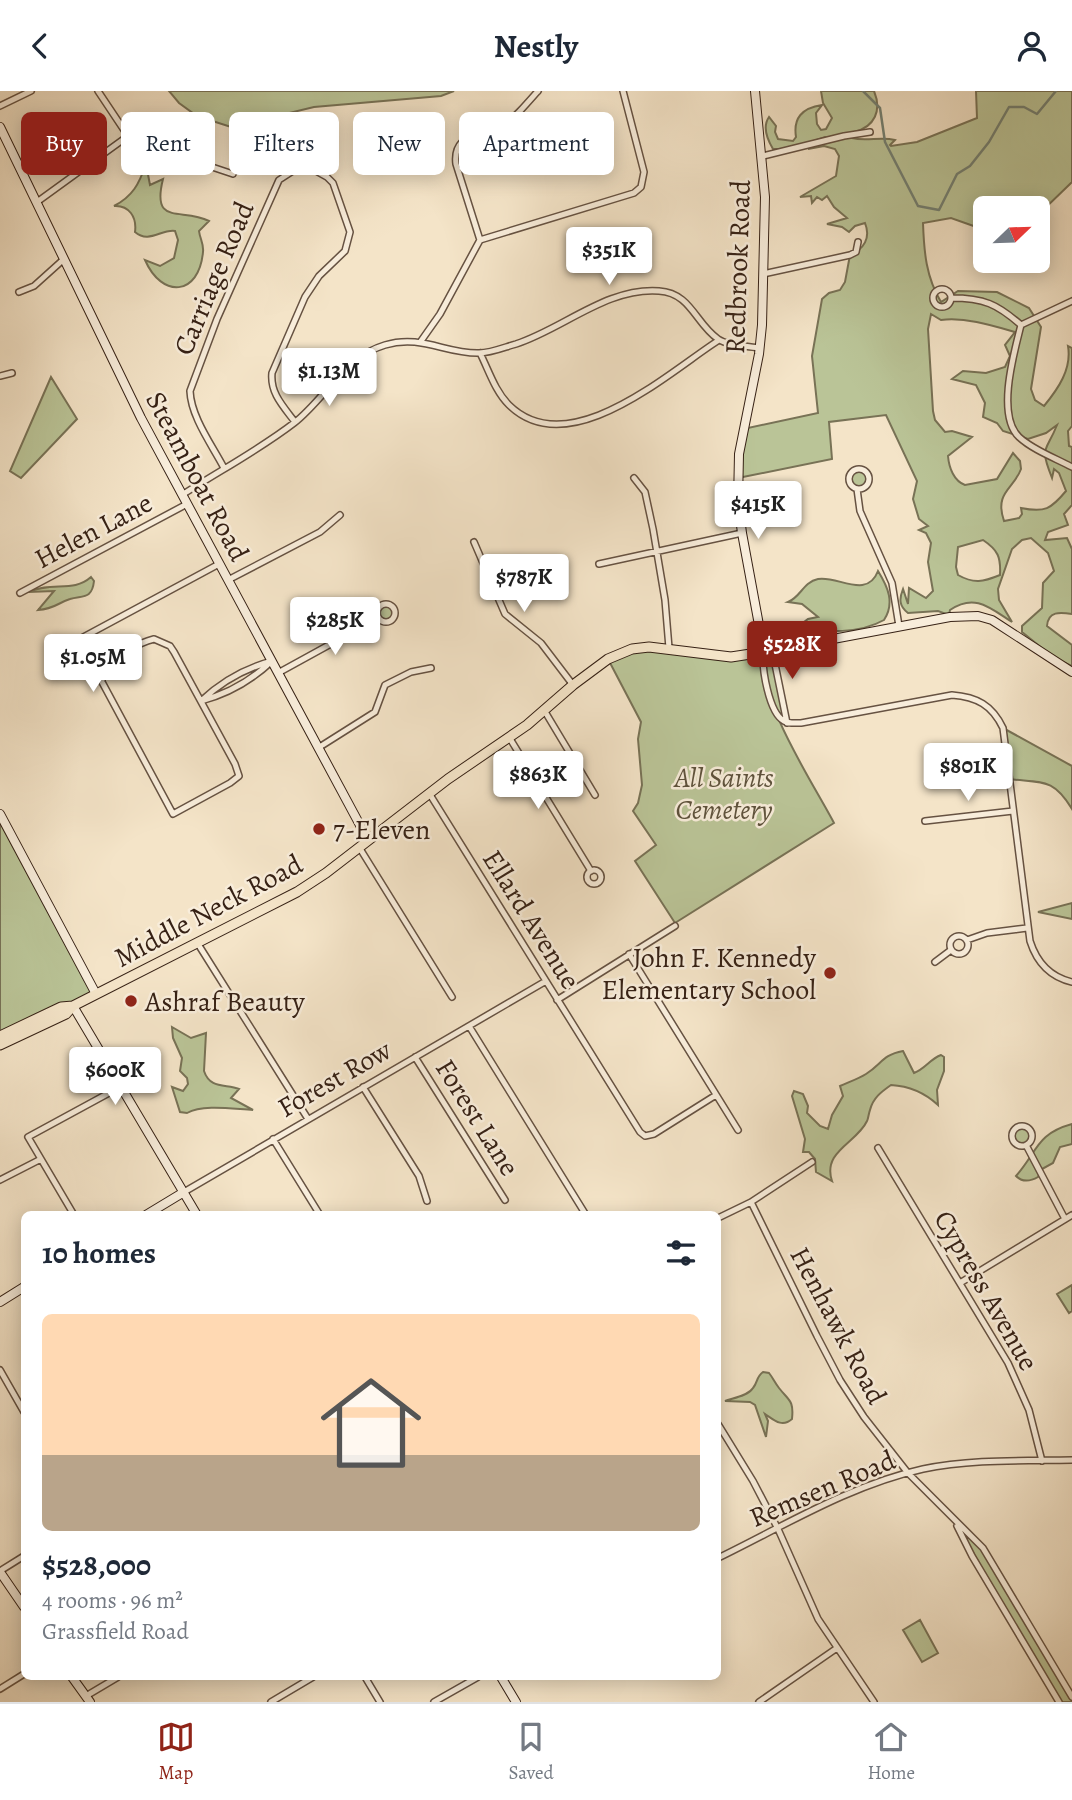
<!DOCTYPE html>
<meta charset="utf-8">
<style>
body{margin:0;font-family:Alegreya,serif;background:#f6f6f7;color:#1f2937;height:100vh;display:flex;flex-direction:column;font-size:26px;white-space:nowrap}
*{box-sizing:border-box;margin:0}
p{font-size:23px;color:#747a83}
.icon{flex:none;width:38px;height:38px;fill:none;stroke:currentColor;stroke-width:2;stroke-linecap:round;stroke-linejoin:round}
.map{position:relative;flex:1;overflow:hidden}
.sheet{position:absolute;left:21px;top:1120px;width:700px;height:469px;display:flex;flex-direction:column;background:#fff;border-radius:10px;box-shadow:0 4px 18px #0003}
.sheet>*{flex:none}
.hud{position:absolute;left:21px;top:21px;width:700px;height:63px;display:flex;gap:14px}
.needle{width:46px;rotate:67deg}
.fabs{position:absolute;left:973px;top:105px;display:grid;gap:14px}
.fabs a{display:grid;place-items:center;width:77px;height:77px;border-radius:10px;background:#fff;box-shadow:0 4px 18px #0003;font-size:35px}
.price{position:absolute;translate:-50% -60px;padding:0 16px;border-radius:7px;background:#fff;color:#222;font-size:23px;line-height:46px;filter:drop-shadow(0 2px 4px #0008)}
.price::after{content:'';position:absolute;left:50%;top:42px;width:21px;height:16px;margin-left:-10px;background:inherit;clip-path:polygon(0 0,100% 0,50% 100%)}
.price.current{background:#8f2418;color:#fff}
ul{padding:0;list-style:none}
li{display:grid;align-content:center;gap:14px;height:371px;padding:0 21px}
li span{display:grid;place-items:center;height:217px;border-radius:10px;color:#555}
li>.icon{margin-inline-start:auto}
span .icon{width:126px;height:126px;fill:#fffc;stroke-width:1}
li b{font-size:30px}
h2{display:flex;justify-content:space-between;align-items:center;height:84px;padding:0 21px;font-size:30px}
.pill{padding:0 24px;border-radius:10px;background:#fff;box-shadow:0 4px 18px #0003;font-size:24px;line-height:63px}
.pill.current{background:#8f2418;color:#fff}
header{display:flex;justify-content:space-between;align-items:center;height:91px;padding:0 21px;background:#fff;font-size:32px;font-weight:600}
.tab-bar{display:flex;justify-content:space-around;align-items:center;height:98px;border-top:2px solid #e0e1e3;background:#fff;font-size:19px;color:#747a83}
.tab-bar a{display:grid;justify-items:center;gap:4px}
.tab-bar .current{color:#8f2418}
.map>svg:first-child{display:block}
.green{fill:#bac497;stroke:#787256;stroke-width:2;fill-rule:evenodd}
.lines{fill:none;stroke-linecap:round;stroke-linejoin:round}
.stream{stroke:#738073;stroke-width:2.5}
.street-casing{stroke:#665242;stroke-width:8}
.secondary-casing{stroke:#362115;stroke-width:10}
.primary-casing{stroke:#362115;stroke-width:11}
.street{stroke:#f8eddb;stroke-width:5}
.secondary{stroke:#f8eddb;stroke-width:8}
.primary{stroke:#f4e4c8;stroke-width:9}
.poi-dot{fill:#8f2418;stroke:#f8eddb;stroke-width:2.5}
.labels{text-anchor:middle;stroke-width:5;stroke-linejoin:round;paint-order:stroke}
.street-label{font-size:28px;fill:#362115;stroke:#f8eddb}
.park-label{font-size:28px;font-style:italic;fill:#5e523c;stroke:#f8eddb}
.poi-label{font-size:28px;fill:#362115;stroke:#f8eddb;text-anchor:start}
</style>
<header><svg class="icon" aria-label="back" viewBox="0 0 24 24"><path d="M15 5l-7 7 7 7"/></svg>Nestly<svg class="icon" aria-label="person" viewBox="0 0 24 24"><circle cx="12" cy="8" r="4"/><path d="M4 21q1-7 8-7t8 7"/></svg></header>
<div class="map">
<svg width="1072" height="1611" viewBox="0 0 1072 1611">
<rect width="100%" height="100%" fill="#f4e4c8"/>
<filter id="stains"><feTurbulence type="fractalNoise" baseFrequency=".00286" numOctaves="4"/><feColorMatrix values="0 0 0 0 .2 0 0 0 0 .09 0 0 0 0 .02 0 0 0 .5 -.17"/></filter>
<radialGradient id="worn" r=".72"><stop offset=".6" stop-color="#630" stop-opacity="0"/><stop offset="1" stop-color="#630" stop-opacity=".3"/></radialGradient>
<path class="green" d="M169 0H454L441 5 314 16 231 36 197 25 179 12Z
M821 0H874C882 19 875 36 854 41L852 47C867 51 880 45 895 49L890 54 891 55 917 51 977 27 976 0H1072V91L1038 124V117H985V139L951 127 923 132C924 161 926 186 941 211L958 200 997 201 1029 217 1041 236 1031 298 1035 309 1044 315C1058 298 1072 278 1068 255L1072 257V335L1068 340 1069 355 1072 356V414L1064 423 1068 434 1048 441 1045 449 1067 447 1072 458V523C1060 521 1048 520 1047 535L1072 554V575L1053 566 1022 541V535L1042 517 1043 492 1054 480 1048 462 1031 447 1022 449 1012 458 998 498 999 509 1012 531C990 517 975 502 950 519L949 524 938 520 908 522C899 515 899 508 903 498L908 513 909 497 926 507 933 500 928 471 931 452 926 442 919 439 928 435 919 428 913 408 917 390 886 324 829 331 832 368 738 387 743 338 818 322 812 265 822 208 829 202 840 199 845 191 850 164C864 158 871 147 865 132L855 135 849 141 842 136 827 133 847 127 834 116 827 105 822 109 817 106 812 112 811 105 800 106 836 85 839 65 835 58 824 55 808 58 829 48 825 46 790 58H773C767 48 762 36 769 26L776 35 775 41 778 48 793 50 796 46C793 27 802 17 822 14L816 22 817 33 821 39 826 38 832 27 823 12ZM931 223 941 229C965 226 991 234 1015 241L1005 254 1010 265 1005 276 986 282 963 280 952 288 976 294 985 312 983 326 997 332 1003 340 1028 348 1046 342 1057 334C1046 362 1039 354 1052 387L1054 378 1059 382 1066 400C1051 418 1045 422 1021 417L1022 423 1019 427 1004 430C994 401 1014 398 1021 378L1020 370 1013 362 997 388 965 394C954 390 949 377 948 365L972 346 952 340 945 341 935 329 933 320 928 238ZM983 449C998 459 1001 466 1000 484 983 491 974 493 958 484L956 476 958 456Z
M146 73 150 94 163 88C151 136 182 116 209 130L199 140C200 148 204 153 203 161 199 205 162 208 145 169L160 175 174 167 178 149 175 140C161 138 149 153 135 141 137 126 129 114 114 115 133 105 139 93 146 73Z
M51 286 77 328 21 387 10 380Z
M851 388a8 8 0 1 1 16 0a8 8 0 1 1-16 0Z
M878 480C888 496 895 512 884 529 861 542 824 543 799 535L808 528 818 526 802 513 788 511C801 506 803 491 818 488 837 484 867 509 878 480Z
M91 486 94 490C92 509 82 504 70 508 57 512 55 518 38 519L54 500 28 501C53 490 73 502 91 486Z
M379 522a8 8 0 1 1 16 0a8 8 0 1 1-16 0Z
M633 559 724 566 764 560C756 607 812 690 834 732L675 832 635 770 656 754 633 720 638 712 642 694 638 648 641 631 608 568Z
M765 564 773 574 785 630C771 618 763 582 765 564Z
M1003 637 1072 675V718C1053 687 1043 692 1009 688Z
M0 729 96 903 0 949Z
M1072 812V828L1038 821Z
M172 936 191 947 206 942 204 980C210 998 225 993 239 998L231 1007 253 1019C233 1018 203 1013 187 1022L180 1021 172 996 183 1000 188 993 187 987 180 980 182 967 173 947Z
M903 960 914 982C925 978 930 968 941 964L944 966V980L937 999 938 1014C925 1002 909 995 891 994 881 1001 873 1007 870 1019 869 1021 868 1029 867 1030 857 1052 822 1060 832 1090L816 1081 815 1068 809 1061H803L805 1048 792 1005 794 1000 803 1003 808 1015 807 1022 820 1035 828 1038 832 1024 843 1005 840 995C849 991 858 988 866 983 882 973 882 964 903 960Z
M1072 1033V1053L1060 1056 1053 1072 1042 1078 1038 1086C1031 1090 1023 1092 1016 1085 1038 1060 1036 1043 1072 1033Z
M1014 1045a8 8 0 1 1 16 0a8 8 0 1 1-16 0Z
M1072 1194V1220L1069 1222 1057 1203Z
M763 1281 769 1282C773 1287 775 1292 779 1297 789 1310 794 1309 792 1328 782 1337 774 1329 765 1323L768 1330 766 1346 755 1314 750 1311 725 1310C733 1307 748 1305 753 1297 758 1291 756 1286 763 1281Z
M956 1432 983 1458 1072 1606V1611H1059Z
M920 1529 938 1562 922 1571 903 1539Z"/>
<g class="lines">
<path class="stream" d="M863 0 880 17 885 51 918 115 939 119 957 83 970 75 989 51 1009 16H1024L1037 23 1056 0"/>
<g class="street-casing">
<path id="street" d="M98 0 128 45 143 53 233 83
M0 15 31 0
M763 65 844 45 870 41
M37 111 128 45
M480 149 634 102 641 96 644 81 623 0
M763 183 850 164 856 161 858 151
M933 207a9 9 0 1 1 18 0a9 9 0 1 1-18 0Z
M19 201 34 195 64 168
M951 207C984 207 997 213 1021 234
M1021 234C1014 262 996 324 1019 346 1033 359 1055 367 1072 376
M1021 234 1072 210
M421 250 440 223 480 149 456 73C455 65 456 57 462 51 505 38 509 33 538 0
M480 262C489 280 495 300 509 314 569 373 669 281 719 249
M0 285 12 282
M224 377C212 354 191 326 190 300L217 228 279 89 296 78 309 76 327 86 333 92 350 141 345 160 319 185 305 206 272 282C270 302 283 315 295 331
M849 388a10 10 0 1 1 20 0a10 10 0 1 1-20 0Z
M634 387 645 401 653 438 665 509 669 557
M857 398 860 420 892 492 899 535
M182 404C219 380 259 359 294 332 326 307 344 266 385 254 421 243 446 263 479 262 491 262 505 256 516 253 563 238 607 196 659 200 691 202 695 232 718 248 728 255 748 255 760 257
M474 451 505 523 541 552 573 594
M599 473 742 442
M228 489 320 441 340 424
M490 489 523 476 547 473
M20 502 187 413
M377 522a9 9 0 1 1 18 0a9 9 0 1 1-18 0Z
M154 548 170 555 174 561 235 673 239 685 230 692 173 723 102 591C102 590 102 581 103 580 107 567 142 551 154 548Z
M764 561C761 576 769 622 784 630 789 633 795 632 801 632L952 604C977 606 992 614 1003 637L1030 850C1037 872 1050 886 1072 891
M764 561 775 573 787 632
M50 564 219 473
M272 570C252 589 227 603 201 610 221 591 246 577 272 570Z
M278 582 378 527
M544 619 595 704
M509 646 591 780
M318 657 375 621 385 594 411 581 431 577
M429 702 640 1041 645 1045 654 1043 716 1004
M925 730 1013 720
M359 756 452 906
M587 786a7 7 0 1 1 14 0a7 7 0 1 1-14 0Z
M950 854a9 9 0 1 1 18 0a9 9 0 1 1-18 0Z
M967 849 987 842 1027 837
M198 853 308 1028
M629 863 738 1039
M935 871 951 859
M557 909 675 835
M469 935 586 1124
M415 966 505 1109
M363 996 419 1085 427 1110
M1012 1045a10 10 0 1 1 20 0a10 10 0 1 1-20 0Z
M273 1048 320 1124
M1026 1054 1065 1128
M878 1057 1008 1272 1029 1319 1042 1370
M0 1089 41 1068
M184 1101 546 890
M751 1111 817 1245 840 1289 864 1326 908 1382 983 1457 1072 1606
M74 1124 28 1046 120 996
M718 1127 751 1111 812 1071
M960 1192 1072 1124
M0 1279 24 1321
M718 1333 753 1390 778 1438 818 1528 874 1611
M957 1435 972 1465 1059 1611
M718 1467C784 1435 850 1394 923 1378 971 1368 1023 1370 1072 1369
M0 1480 24 1465
M365 1586 380 1611
M0 1598 24 1583
M86 1605 118 1586
M271 1611 313 1586
M434 1611 478 1586
M759 1611 837 1557"/>
</g>
<g class="secondary-casing">
<path id="secondary" d="M755 0 765 106 762 234 759 263 739 363 738 411 742 442 764 561 950 526 978 525 992 529 1072 581
M0 36 141 327 368 749
M0 723 96 903
M73 915 197 1124
M146 1124 184 1101
M0 1211 24 1196
M0 1481 24 1516
M72 1586 90 1611
M501 1586 516 1611"/>
</g>
<g class="primary-casing">
<path id="primary" d="M0 945 61 916 73 915 297 801 326 782 448 688 527 634 573 594 608 568 632 558 649 556 731 566 764 561
M0 954 66 923 73 915"/>
</g>
<use href="#street" class="street"/>
<use href="#secondary" class="secondary"/>
<use href="#primary" class="primary"/>
</g>
<g class="poi-dot">
<circle cx="319" cy="738" r="7"/>
<circle cx="830" cy="882" r="7"/>
<circle cx="131" cy="910" r="7"/>
</g>
<g class="labels">
<g class="street-label">
<text transform="translate(737 176) rotate(-88)" y="10">Redbrook Road</text>
<text transform="translate(213 187) rotate(-67)" y="10">Carriage Road</text>
<text transform="translate(198 385) rotate(62)" y="10">Steamboat Road</text>
<text transform="translate(93 439) rotate(-28)" y="10">Helen Lane</text>
<text transform="translate(208 819) rotate(-28)" y="10">Middle Neck Road</text>
<text transform="translate(532 828) rotate(58)" y="10">Ellard Avenue</text>
<text transform="translate(334 987) rotate(-30)" y="10">Forest Row</text>
<text transform="translate(478 1026) rotate(58)" y="10">Forest Lane</text>
<text transform="translate(987 1199) rotate(60)" y="10">Cypress Avenue</text>
<text transform="translate(839 1234) rotate(62)" y="10">Henhawk Road</text>
<text transform="translate(822 1397) rotate(-23)" y="10">Remsen Road</text>
</g>
<g class="park-label">
<text x="724" y="696">All Saints<tspan x="724" dy="32">Cemetery</tspan></text>
</g>
<g class="poi-label">
<text x="333" y="748">7-Eleven</text>
<text x="816" y="876" text-anchor="end">John F. Kennedy<tspan x="816" dy="32">Elementary School</tspan></text>
<text x="145" y="920">Ashraf Beauty</text>
</g>
</g>
<rect width="100%" height="100%" filter="url(#stains)"/>
<rect width="100%" height="100%" fill="url(#worn)"/>
</svg>
<div class="fabs">
<a><svg class="needle" viewBox="-14 -14 28 28"><path d="M0-13l5 13h-10z" fill="#e53935"/><path d="M0 13l5-13h-10z" fill="#747a83"/></svg></a>
</div>
<b class="price" style="left:609px;top:196px">$351K</b>
<b class="price" style="left:329px;top:317px">$1.13M</b>
<b class="price" style="left:758px;top:450px">$415K</b>
<b class="price" style="left:524px;top:523px">$787K</b>
<b class="price" style="left:335px;top:566px">$285K</b>
<b class="price current" style="left:792px;top:590px">$528K</b>
<b class="price" style="left:93px;top:603px">$1.05M</b>
<b class="price" style="left:968px;top:712px">$801K</b>
<b class="price" style="left:538px;top:720px">$863K</b>
<b class="price" style="left:115px;top:1016px">$600K</b>
<div class="hud">
<a class="pill current">Buy</a>
<a class="pill">Rent</a>
<a class="pill">Filters</a>
<a class="pill">New</a>
<a class="pill">Apartment</a>
</div>
<section class="sheet">
<h2>10 homes<svg class="icon" aria-label="filters" viewBox="0 0 24 24"><path d="M4 7h16M4 17h16"/><circle cx="9" cy="7" r="2"/><circle cx="15" cy="17" r="2"/></svg></h2>
<ul>
<li><span style="background:linear-gradient(#ffd9b3 65%,#b9a48a 0)"><svg class="icon" aria-label="home" viewBox="0 0 24 24"><path d="M3 11l9-7 9 7M6 9v11h12V9"/></svg></span><div><b>$528,000</b><p>4 rooms · 96 m²</p><p>Grassfield Road</p></div></li>
</ul>
</section>
</div>
<nav class="tab-bar">
<a class="current"><svg class="icon" aria-label="map" viewBox="0 0 24 24"><path d="M3 6l6-2 6 2 6-2v14l-6 2-6-2-6 2zM9 4v14M15 6v14"/></svg>Map</a>
<a><svg class="icon" aria-label="saved" viewBox="0 0 24 24"><path d="M7 4h10v16l-5-4-5 4z"/></svg>Saved</a>
<a><svg class="icon" aria-label="home" viewBox="0 0 24 24"><path d="M3 11l9-7 9 7M6 9v11h12V9"/></svg>Home</a>
</nav>
